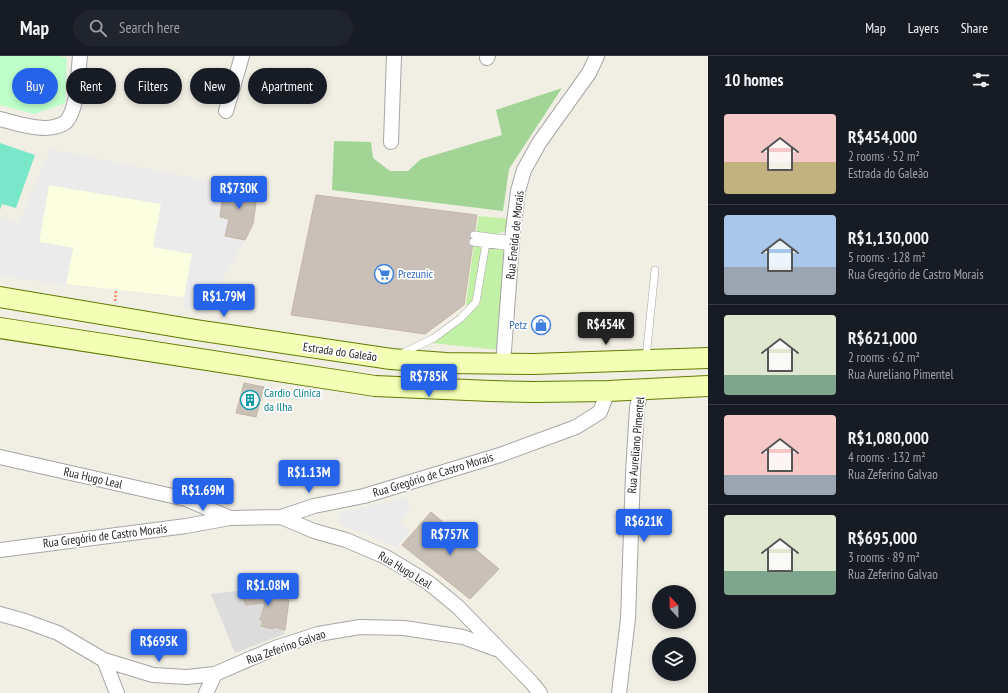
<!DOCTYPE html>
<meta charset="utf-8">
<style>
body{margin:0;font-family:"PT Sans Narrow",sans-serif;background:#20242c;color:#f1f3f6;height:100vh;display:flex;flex-direction:column;font-size:15px;white-space:nowrap}
*{box-sizing:border-box;margin:0}
p{font-size:13px;color:#9ea1a6}
.icon{flex:none;width:22px;height:22px;fill:none;stroke:currentColor;stroke-width:2;stroke-linecap:round;stroke-linejoin:round}
.map{position:relative;flex:1;overflow:hidden}
.sheet{display:flex;flex-direction:column;background:#171b24;width:300px}
.sheet>*{flex:none}
.guide{position:absolute;left:12px;top:12px;width:380px;height:36px;display:flex;gap:8px}
.needle{width:26px;rotate:338deg}
.buttons{position:absolute;left:652px;top:529px;display:grid;gap:8px}
.buttons a{display:grid;place-items:center;width:44px;height:44px;border-radius:50%;background:#171b24;box-shadow:0 2px 6px #0003;font-size:20px}
.price{position:absolute;translate:-50% -34px;padding:0 9px;border-radius:4px;background:#2563eb;color:#fff;font-size:13px;line-height:26px;filter:drop-shadow(0 1px 2px #0008)}
.price::after{content:'';position:absolute;left:50%;top:24px;width:12px;height:9px;margin-left:-6px;background:inherit;clip-path:polygon(0 0,100% 0,50% 100%)}
.price.active{background:#222;color:#fff}
ul{padding:0;list-style:none}
li{display:flex;align-items:center;gap:12px;height:100px;padding:0 16px}
li+li{border-top:1px solid #363941}
li span{display:grid;place-items:center;flex:none;width:112px;height:80px;border-radius:4px;color:#555}
li>.icon{margin-inline-start:auto}
span .icon{width:48px;height:48px;fill:#fffc;stroke-width:1}
li b{font-size:17px}
h2{display:flex;justify-content:space-between;align-items:center;height:48px;padding:0 16px;font-size:17px}
.tag{padding:0 14px;border-radius:18px;background:#171b24;box-shadow:0 2px 6px #0003;font-size:14px;line-height:36px}
.tag.active{background:#2563eb;color:#fff}
header{display:flex;align-items:center;gap:24px;box-sizing:border-box;height:56px;padding:0 20px;background:#171b24;border-bottom:1px solid #363941}
header strong{font-size:19px}
nav{display:flex;gap:22px;margin-inline-start:auto;font-size:14px}
.search{width:280px;height:36px;background:#20242c;display:flex;align-items:center;gap:10px;box-sizing:border-box;padding:0 14px;border-radius:22px;color:#9ea1a6;font-size:15px}
main{display:flex;flex:1;min-height:0}
.map>svg:first-child{display:block}
.residential{fill:#dddcdc}
.education{fill:#fcffdf}
.grass{fill:#c2f0a6}
.forest{fill:#a1d495}
.park{fill:#beffca}
.pitch{fill:#7be7c9}
.parking{fill:#ebebeb}
.building{fill:#c9c1b7;stroke:#c4b6a5}
.lines{fill:none;stroke-linecap:round;stroke-linejoin:round}
.lane-casing{stroke:#a6a6a6;stroke-width:8}
.street-casing{stroke:#a6a6a6;stroke-width:16}
.secondary-casing{stroke:#617c00;stroke-width:22}
.path{stroke:#ff8767;stroke-width:2.5;stroke-dasharray:2 2;stroke-linecap:butt}
.lane{stroke:#fff;stroke-width:7}
.street{stroke:#fff;stroke-width:14}
.secondary{stroke:#f3ffb4;stroke-width:20}
.labels{text-anchor:middle;stroke-width:3.5;stroke-linejoin:round;paint-order:stroke}
.street-label{font-size:12px;fill:#1f1f1f;stroke:#fff}
.shop-label{font-size:12px;fill:#366cbe;stroke:#fff;text-anchor:start}
.culture-label{font-size:12px;fill:#0d838f;stroke:#fff;text-anchor:start}
</style>
<header>
<strong>Map</strong>
<div class="search"><svg class="icon" aria-label="search" viewBox="0 0 24 24"><circle cx="10" cy="10" r="6"/><path d="M15 15l6 6"/></svg>Search here</div>
<nav><a>Map</a><a>Layers</a><a>Share</a></nav>
</header>
<main>
<div class="map">
<svg width="708" height="637" viewBox="0 0 708 637">
<rect width="100%" height="100%" fill="#f1eee4"/>
<path class="residential" d="M291 528 284 578 235 597 211 538Z"/>
<path class="education" d="M49 129 161 148 192 198 184 241 66 228 73 192 39 186Z"/>
<path class="grass" d="M479 160 512 163V172L494 179 476 177Z
M474 188 484 189 475 244 467 250 466 248Z
M489 191 509 193 499 294 432 287 463 264 480 247Z"/>
<path class="forest" d="M562 32 509 113 503 155 332 134 334 85 371 86 373 102 390 115H408L421 103 502 79 496 54Z"/>
<path class="park" d="M0 0H59L67 2 65 47 34 58 0 49Z"/>
<path class="pitch" d="M0 87 35 99 16 152 2 148 0 154Z"/>
<path class="parking" d="M50 93 224 128 220 161 229 163 225 180 245 184 207 251 206 257 183 251 192 198 153 191 161 148 49 129 39 186 73 192 66 229 0 220V160L18 168Z
M407 441 410 454 401 466 409 475 397 491 338 467 339 457Z"/>
<path class="building" d="M224 128 258 133 253 168 245 184 225 180 229 163 220 161Z
M316 139 477 159 464 249 425 278 291 259Z
M244 327 264 331 256 361 236 357Z
M431 456 499 513 470 543 402 489Z
M266 531 265 541 289 544 285 574 274 571 273 573 261 570 263 564H260L265 547 246 549 239 534Z"/>
<g class="lines">
<g class="lane-casing">
<path id="lane" d="M474 179 513 184
M473 186 512 191
M401 298 434 282 461 262 476 246 486 187
M646 302 655 214"/>
</g>
<g class="street-casing">
<path id="street" d="M487 2 488 0
M226 55 242 0
M0 63C15 67 30 72 45 72 51 72 61 70 66 66 78 53 78 17 80 0
M391 86 394 0
M503 308 513 174 518 135 524 114 539 87 589 17 597 0
M0 401 186 443 230 462
M281 461 314 475 346 484 386 501 429 527 458 551 532 627 540 637
M0 494 186 470 230 462 281 461 314 450 364 440 500 399 576 371 600 356 608 335
M0 558 25 565 58 577 104 604 117 637
M104 604 153 619 187 621 215 618
M206 637 215 618 275 592 318 578 360 571 404 572 463 581 496 593
M619 637 628 563 633 417 637 352 641 333"/>
</g>
<g class="secondary-casing">
<path id="secondary" d="M0 241 196 274 391 303 446 307 533 308 708 302
M0 272 375 330 491 335 534 336 608 335 708 330"/>
</g>
<path class="path" d="M115 245 116 234"/>
<use href="#lane" class="lane"/>
<use href="#street" class="street"/>
<use href="#secondary" class="secondary"/>
</g>
<defs>
<g id="supermarket-ring" transform="scale(1)"><circle r="9.5" fill="#fff" stroke="#3f7fe0" stroke-width="1.5"/><path d="M-6-5.5h2.5l.6 2H6L4.5 2H-2.5L-4.4-4H-6ZM-1.5 3.2a1.3 1.3 0 1 0 .1 0ZM3 3.2a1.3 1.3 0 1 0 .1 0Z" fill="#3f7fe0"/></g>
<g id="shop-ring" transform="scale(1)"><circle r="9.5" fill="#fff" stroke="#3f7fe0" stroke-width="1.5"/><path d="M-5-2.5h2.3a2.7 3.5 0 0 1 5.4 0H5L5.5 6h-11ZM-1.5-2.5h3a1.5 2.3 0 0 0-3 0Z" fill="#3f7fe0"/></g>
<g id="building-ring" transform="scale(1)"><circle r="9.5" fill="#fff" stroke="#0f9aa8" stroke-width="1.5"/><path d="M-4-6H4V6H1V3H-1V6H-4ZM-2.5-4.3h1.7v1.8h-1.7ZM.8-4.3h1.7v1.8H.8ZM-2.5-1h1.7V.8h-1.7ZM.8-1h1.7V.8H.8Z" fill="#0f9aa8"/></g>
</defs>
<g fill-rule="evenodd">
<use href="#supermarket-ring" x="384" y="218"/>
<use href="#shop-ring" x="541" y="269"/>
<use href="#building-ring" x="250" y="344"/>
</g>
<g class="labels">
<g class="street-label">
<text transform="translate(515 179) rotate(-84)" y="4">Rua Eneida de Morais</text>
<text transform="translate(340 296) rotate(8)" y="4">Estrada do Galeão</text>
<text transform="translate(636 389) rotate(-85)" y="4">Rua Aureliano Pimentel</text>
<text transform="translate(433 419) rotate(-17)" y="4">Rua Gregório de Castro Morais</text>
<text transform="translate(93 422) rotate(13)" y="4">Rua Hugo Leal</text>
<text transform="translate(105 480) rotate(-7)" y="4">Rua Gregório de Castro Morais</text>
<text transform="translate(405 514) rotate(31)" y="4">Rua Hugo Leal</text>
<text transform="translate(286 591) rotate(-19)" y="4">Rua Zeferino Galvao</text>
</g>
<g class="shop-label">
<text x="398" y="222">Prezunic</text>
<text x="527" y="273" text-anchor="end">Petz</text>
</g>
<g class="culture-label">
<text x="264" y="341">Cardio Clínica<tspan x="264" dy="14">da Ilha</tspan></text>
</g>
</g>
</svg>
<div class="buttons">
<a><svg class="needle" viewBox="-14 -14 28 28"><path d="M0-13l5 13h-10z" fill="#e53935"/><path d="M0 13l5-13h-10z" fill="#9ea1a6"/></svg></a>
<a><svg class="icon" aria-label="layers" viewBox="0 0 24 24"><path d="M12 4l9 5-9 5-9-5zM3 14l9 5 9-5"/></svg></a>
</div>
<b class="price" style="left:239px;top:154px">R$730K</b>
<b class="price" style="left:224px;top:262px">R$1.79M</b>
<b class="price active" style="left:606px;top:290px">R$454K</b>
<b class="price" style="left:429px;top:342px">R$785K</b>
<b class="price" style="left:309px;top:438px">R$1.13M</b>
<b class="price" style="left:203px;top:456px">R$1.69M</b>
<b class="price" style="left:644px;top:487px">R$621K</b>
<b class="price" style="left:450px;top:500px">R$757K</b>
<b class="price" style="left:268px;top:551px">R$1.08M</b>
<b class="price" style="left:159px;top:607px">R$695K</b>
<div class="guide">
<a class="tag active">Buy</a>
<a class="tag">Rent</a>
<a class="tag">Filters</a>
<a class="tag">New</a>
<a class="tag">Apartment</a>
</div>
</div>
<section class="sheet">
<h2>10 homes<svg class="icon" aria-label="filters" viewBox="0 0 24 24"><path d="M4 7h16M4 17h16"/><circle cx="9" cy="7" r="2"/><circle cx="15" cy="17" r="2"/></svg></h2>
<ul>
<li><span style="background:linear-gradient(#f6c9c9 60%,#c2b280 0)"><svg class="icon" aria-label="home" viewBox="0 0 24 24"><path d="M3 11l9-7 9 7M6 9v11h12V9"/></svg></span><div><b>R$454,000</b><p>2 rooms · 52 m²</p><p>Estrada do Galeão</p></div></li>
<li><span style="background:linear-gradient(#a9c7e8 65%,#9aa5b1 0)"><svg class="icon" aria-label="home" viewBox="0 0 24 24"><path d="M3 11l9-7 9 7M6 9v11h12V9"/></svg></span><div><b>R$1,130,000</b><p>5 rooms · 128 m²</p><p>Rua Gregório de Castro Morais</p></div></li>
<li><span style="background:linear-gradient(#dfe7d0 75%,#7fa58c 0)"><svg class="icon" aria-label="home" viewBox="0 0 24 24"><path d="M3 11l9-7 9 7M6 9v11h12V9"/></svg></span><div><b>R$621,000</b><p>2 rooms · 62 m²</p><p>Rua Aureliano Pimentel</p></div></li>
<li><span style="background:linear-gradient(#f6c9c9 75%,#9aa5b1 0)"><svg class="icon" aria-label="home" viewBox="0 0 24 24"><path d="M3 11l9-7 9 7M6 9v11h12V9"/></svg></span><div><b>R$1,080,000</b><p>4 rooms · 132 m²</p><p>Rua Zeferino Galvao</p></div></li>
<li><span style="background:linear-gradient(#dfe7d0 70%,#7fa58c 0)"><svg class="icon" aria-label="home" viewBox="0 0 24 24"><path d="M3 11l9-7 9 7M6 9v11h12V9"/></svg></span><div><b>R$695,000</b><p>3 rooms · 89 m²</p><p>Rua Zeferino Galvao</p></div></li>
</ul>
</section>
</main>
